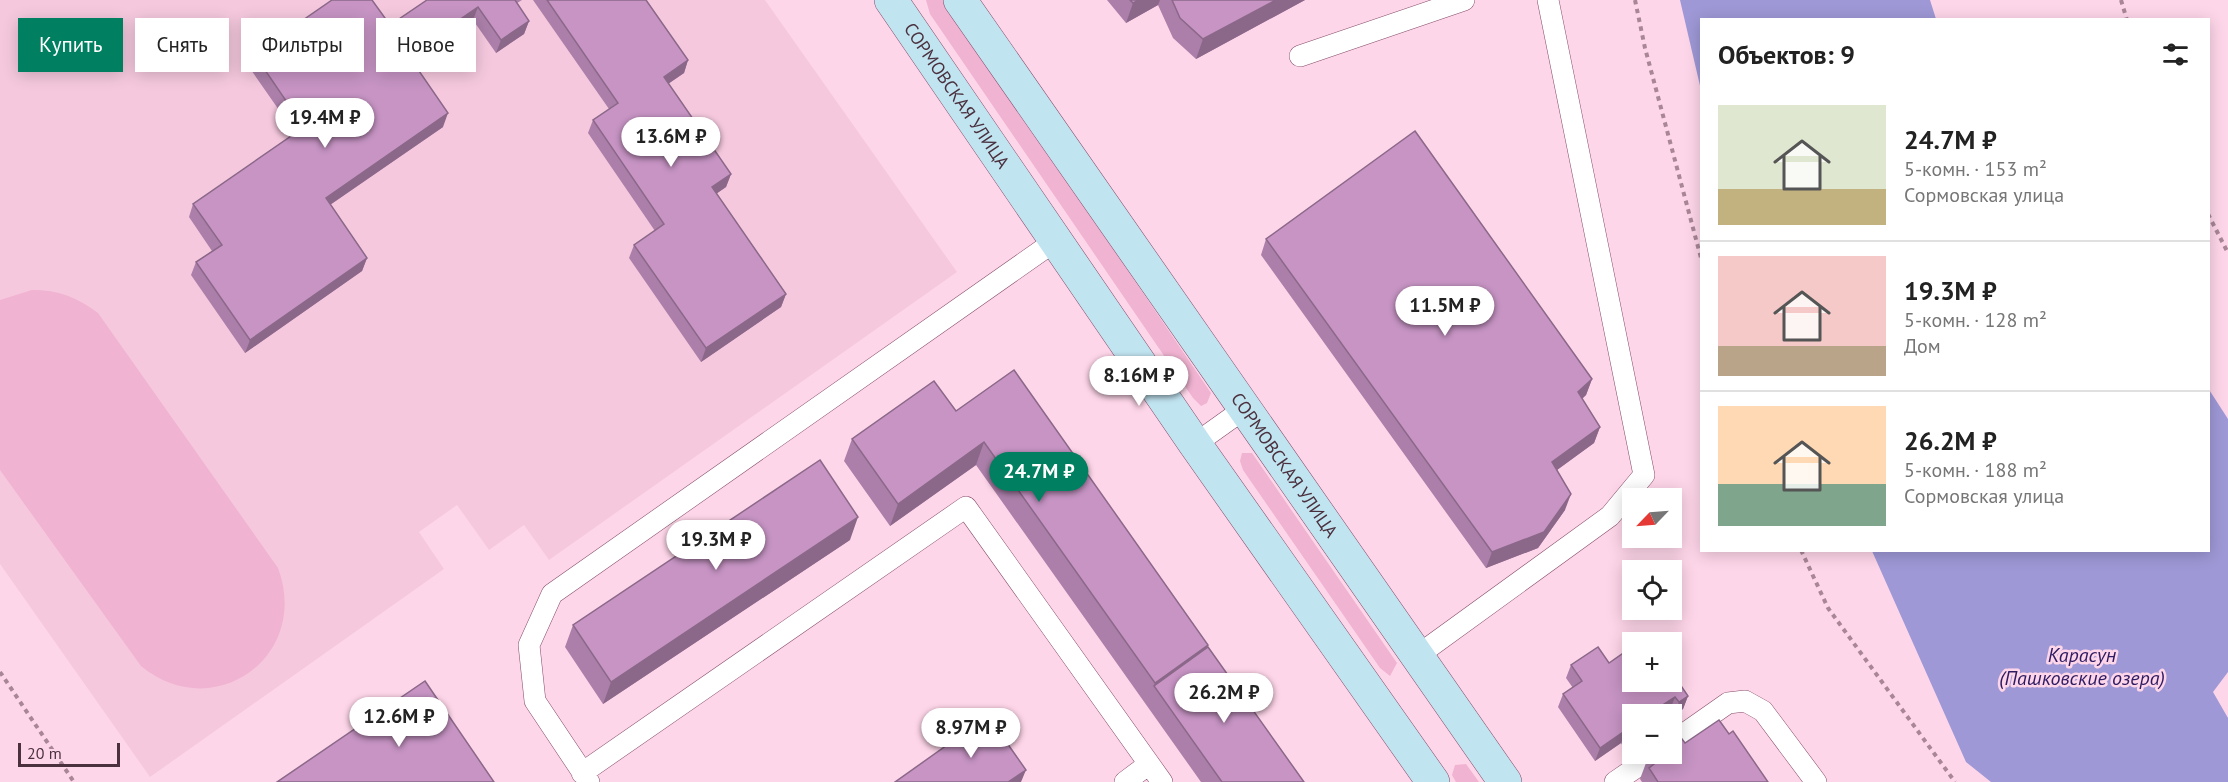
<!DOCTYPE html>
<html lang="ru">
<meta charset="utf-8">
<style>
body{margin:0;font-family:"PT Sans",sans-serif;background:#f6f6f6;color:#222;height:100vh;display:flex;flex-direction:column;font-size:22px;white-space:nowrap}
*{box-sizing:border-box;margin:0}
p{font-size:20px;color:#767676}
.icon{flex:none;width:33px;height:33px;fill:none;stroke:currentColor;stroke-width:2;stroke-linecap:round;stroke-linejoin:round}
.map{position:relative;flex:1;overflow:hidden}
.drawer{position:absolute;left:1700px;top:18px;width:510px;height:534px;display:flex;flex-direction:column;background:#fff;border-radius:0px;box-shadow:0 3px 15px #0003}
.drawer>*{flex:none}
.banner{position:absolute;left:18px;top:18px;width:570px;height:54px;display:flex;gap:12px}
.needle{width:39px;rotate:245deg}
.fabs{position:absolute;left:1622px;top:488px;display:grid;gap:12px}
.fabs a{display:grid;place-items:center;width:60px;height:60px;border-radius:0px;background:#fff;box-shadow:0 3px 15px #0003;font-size:30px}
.scale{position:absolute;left:18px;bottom:15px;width:102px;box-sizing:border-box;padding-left:6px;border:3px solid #4b313e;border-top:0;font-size:16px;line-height:21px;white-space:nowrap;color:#4b313e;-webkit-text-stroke:4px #fed6e9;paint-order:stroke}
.price{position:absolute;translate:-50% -51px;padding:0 14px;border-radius:21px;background:#fff;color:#222;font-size:20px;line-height:39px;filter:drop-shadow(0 2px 3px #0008)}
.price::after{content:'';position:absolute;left:50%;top:36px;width:18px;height:14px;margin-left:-9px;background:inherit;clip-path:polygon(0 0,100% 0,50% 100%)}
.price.on{background:#008060;color:#fff}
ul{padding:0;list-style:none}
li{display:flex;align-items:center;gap:18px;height:150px;padding:0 18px}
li+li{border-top:2px solid #e0e0e0}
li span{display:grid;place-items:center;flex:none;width:168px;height:120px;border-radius:0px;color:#555}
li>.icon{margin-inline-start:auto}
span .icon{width:72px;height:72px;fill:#fffc;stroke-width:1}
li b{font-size:26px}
h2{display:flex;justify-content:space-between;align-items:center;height:72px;padding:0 18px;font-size:26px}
.chip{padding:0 21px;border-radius:0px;background:#fff;box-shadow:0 3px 15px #0003;font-size:21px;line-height:54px}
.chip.on{background:#008060;color:#fff}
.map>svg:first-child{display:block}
.built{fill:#f5c8de}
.green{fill:#f0b3d1}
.water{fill:#9e98d6}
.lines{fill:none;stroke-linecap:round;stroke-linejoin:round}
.service-casing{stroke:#854d6a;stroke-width:22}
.secondary-casing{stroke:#854d6a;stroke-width:34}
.path{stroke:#a88696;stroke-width:4;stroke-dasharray:4.5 4.5;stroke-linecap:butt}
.service{stroke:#fff;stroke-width:21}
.secondary{stroke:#c1e4f1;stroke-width:33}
.wall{fill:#ab7fa9}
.shaded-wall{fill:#8b6889}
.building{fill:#c794c4;stroke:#8b6889;stroke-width:1.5}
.labels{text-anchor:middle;stroke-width:5;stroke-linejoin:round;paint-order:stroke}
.street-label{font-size:18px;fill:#4b313e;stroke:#fed6e9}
.water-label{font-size:20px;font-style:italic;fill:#2d1b63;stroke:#fed6e9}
</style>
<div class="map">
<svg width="2228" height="782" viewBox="0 0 2228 782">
<rect width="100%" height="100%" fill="#fed6e9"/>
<path class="built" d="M0 0H765L957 272 549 560 524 525 489 550 457 505 419 532 444 569 150 777 0 564Z"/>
<path class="green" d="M926 0H944L1211 393 1207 403 1201 406 1193 398 930 14Z
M32 290C58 290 77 297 98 313L278 568C311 656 214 726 141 666L0 470V300Z
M1242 453H1252L1397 663 1390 676 1380 668 1243 470 1240 461Z
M1466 764 1479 782H1456L1452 775 1455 765Z"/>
<path class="water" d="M1680 0H1930L1936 19 1701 20V90Z
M2208 388 2228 419V672L2213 692 2228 718V782H1991L1966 762 1872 551 2208 550Z"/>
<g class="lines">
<g class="service-casing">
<path id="service" d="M1300 56 1464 0
M1195 444 1244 409
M1417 656 1610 516 1644 475 1548 0
M1671 743 1728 703 1745 701 1763 711 1816 782
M582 773 966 507 1162 782
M589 782 535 701 529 645 552 594 1055 241
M1125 782 1149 764
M1615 782 1657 753"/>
</g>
<g class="secondary-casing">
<g id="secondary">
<path id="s1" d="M891 0 1195 444 1433 782"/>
<path id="s2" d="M960 0 1505 782"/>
</g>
</g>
<path class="path" d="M1635 0 1645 48 1701 258
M2121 0 2127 20
M2208 214 2228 253
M1801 550 1828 608 1955 782
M0 672 74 782"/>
<use href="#service" class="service"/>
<use href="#secondary" class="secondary"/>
</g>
<path class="wall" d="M427 0H522L517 3 529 21 524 34 496 53 473 20 413 62 443 127 330 205 367 258 362 271 245 353 191 275 196 262 212 251 189 217 193 204 295 133 249 67 254 54 390 25Z
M533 0H646L688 60 684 73 668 84 731 174 726 187 716 194 786 294 781 307 701 362 629 258 634 245 655 231 588 133 593 120 609 109Z
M1107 0H1305L1196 59 1173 38 1158 5 1126 23Z
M1266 239 1592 379 1586 395 1582 399 1600 427 1594 443 1557 470 1565 510 1538 548 1486 568 1261 255Z
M956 411 1208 645V647L1304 782H1201L976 465 890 526 844 461 852 439Z
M850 540 603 704 565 647 573 625Z
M1609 663 1688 696 1683 709 1674 715 1670 710 1632 714V746L1626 751 1621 743 1595 761 1558 707 1563 694 1573 688 1566 678 1571 665Z
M1685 743 1768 782H1642L1640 779 1649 755Z"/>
<path class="shaded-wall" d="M1139 0H1160L1158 5 1126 23 1133 3Z
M1276 0H1305L1196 59 1203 39Z
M478 7 473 20 403 68 408 55Z
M529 21 524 34 496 53 501 40Z
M688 60 684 73 659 90 664 77Z
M448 113 443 127 321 211 326 198Z
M731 174 726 187 707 200 712 187Z
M367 258 362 271 245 353 250 340Z
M786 294 781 307 701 362 706 348Z
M1592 379 1586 395 1572 408 1578 392Z
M1600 427 1594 443 1546 478 1552 462Z
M984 442 976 465 890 526 898 504Z
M1571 494 1565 510 1538 548 1486 568 1492 552Z
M858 517 850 540 603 704 611 682Z
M1208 645 1200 667 1154 686 1155 683Z
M1688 696 1683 709 1674 715 1679 702Z
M1675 697 1670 710 1664 714H1656L1658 708Z
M1626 730 1621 743 1595 761 1600 748Z
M1632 736V746L1626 751 1630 738Z
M1026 770 1021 782H1008Z"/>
<path class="building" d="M332 0H372L390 25 427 0H515L529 21 501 40 478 7 408 55 448 113 326 198 367 258 250 340 196 262 222 245 193 204 304 127 254 54Z
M547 0H646L688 60 664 77 731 174 712 187 786 294 706 348 634 245 664 224 593 120 618 103Z
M1130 0H1139L1133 3Z
M1172 0H1276L1203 39 1180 18Z
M1415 131 1592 379 1578 392 1600 427 1552 462 1571 494 1544 532 1492 552 1266 239Z
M1014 370 1208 645 1155 683 984 442 898 504 852 439 934 381 956 411Z
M820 460 858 517 611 682 573 625Z
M1647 636 1651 642H1639Z
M1208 647 1304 782H1222L1154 686Z
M1598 647 1609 663 1632 647V681H1671V671L1688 696 1679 702 1675 697 1658 708 1662 714H1632V736L1630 738 1626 730 1600 748 1563 694 1582 681 1571 665Z
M425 681 494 782H277Z
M988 716 1026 770 1008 782H895Z
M1719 720 1729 734 1733 731 1768 782H1658L1649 768 1654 764 1649 755 1652 753H1671V740L1679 735 1685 743Z"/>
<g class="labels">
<g class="street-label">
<text dy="6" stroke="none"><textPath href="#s1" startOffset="116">СОРМОВСКАЯ УЛИЦА</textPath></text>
<text dy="6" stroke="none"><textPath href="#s2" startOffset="567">СОРМОВСКАЯ УЛИЦА</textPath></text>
</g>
<g class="water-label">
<text x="2082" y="662">Карасун<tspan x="2082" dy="23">(Пашковские озера)</tspan></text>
</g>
</g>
</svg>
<div class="fabs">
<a><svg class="needle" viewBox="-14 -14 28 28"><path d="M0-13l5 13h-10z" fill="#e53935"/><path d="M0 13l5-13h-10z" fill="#767676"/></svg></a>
<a><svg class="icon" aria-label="locate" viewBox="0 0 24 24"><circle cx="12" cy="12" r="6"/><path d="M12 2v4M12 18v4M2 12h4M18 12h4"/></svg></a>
<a>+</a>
<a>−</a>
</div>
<div class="scale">20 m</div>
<b class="price" style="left:325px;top:149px">19.4M ₽</b>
<b class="price" style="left:671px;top:168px">13.6M ₽</b>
<b class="price" style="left:1445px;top:337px">11.5M ₽</b>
<b class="price" style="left:1139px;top:407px">8.16M ₽</b>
<b class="price on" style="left:1039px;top:503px">24.7M ₽</b>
<b class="price" style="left:716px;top:571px">19.3M ₽</b>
<b class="price" style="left:1224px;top:724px">26.2M ₽</b>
<b class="price" style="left:399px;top:748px">12.6M ₽</b>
<b class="price" style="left:971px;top:759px">8.97M ₽</b>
<div class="banner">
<a class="chip on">Купить</a>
<a class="chip">Снять</a>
<a class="chip">Фильтры</a>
<a class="chip">Новое</a>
</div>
<section class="drawer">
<h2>Объектов: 9<svg class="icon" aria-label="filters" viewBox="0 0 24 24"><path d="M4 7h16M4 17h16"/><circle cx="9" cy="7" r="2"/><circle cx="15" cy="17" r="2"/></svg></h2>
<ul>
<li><span style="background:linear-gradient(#dfe7d0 70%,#c2b280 0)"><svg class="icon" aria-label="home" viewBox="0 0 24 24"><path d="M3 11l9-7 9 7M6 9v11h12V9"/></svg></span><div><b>24.7M ₽</b><p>5-комн. · 153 m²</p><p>Сормовская улица</p></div></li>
<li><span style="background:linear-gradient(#f6c9c9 75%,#b9a48a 0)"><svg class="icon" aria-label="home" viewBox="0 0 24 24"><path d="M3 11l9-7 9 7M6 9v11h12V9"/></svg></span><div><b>19.3M ₽</b><p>5-комн. · 128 m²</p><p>Дом</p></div></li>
<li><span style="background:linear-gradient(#ffd9b3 65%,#7fa58c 0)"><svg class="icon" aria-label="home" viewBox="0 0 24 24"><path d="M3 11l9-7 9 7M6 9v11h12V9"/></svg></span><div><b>26.2M ₽</b><p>5-комн. · 188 m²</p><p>Сормовская улица</p></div></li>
</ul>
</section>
</div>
